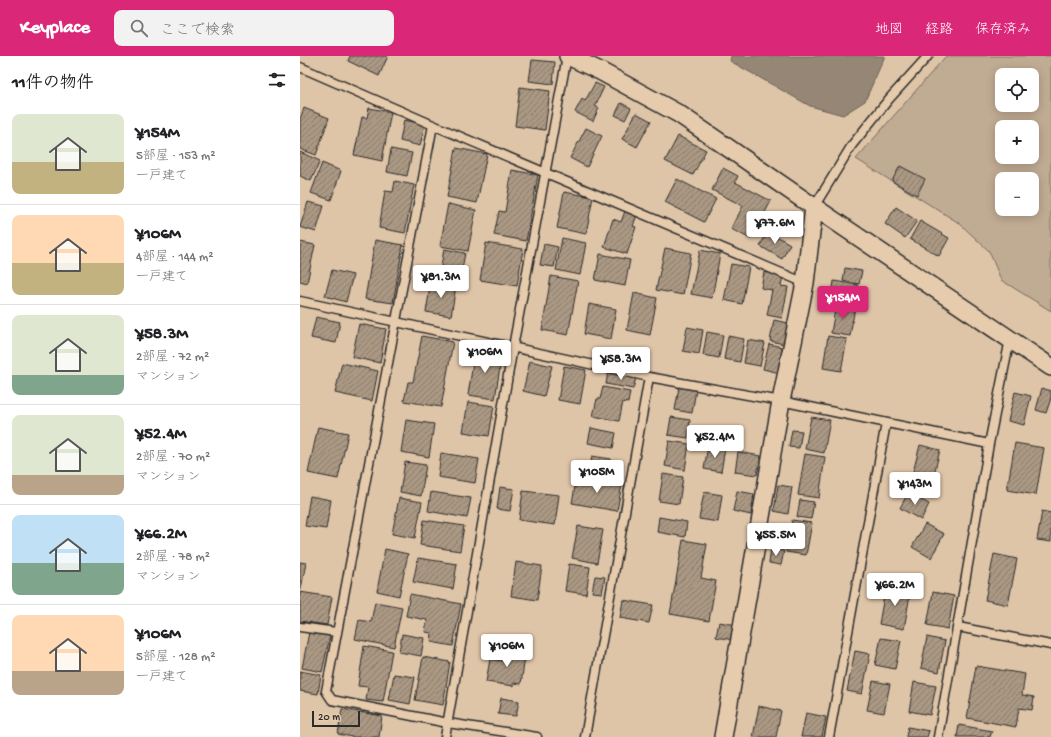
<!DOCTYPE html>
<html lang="ja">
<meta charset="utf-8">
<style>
body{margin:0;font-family:"Gochi Hand","Klee One",sans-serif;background:#f2f2f2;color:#202124;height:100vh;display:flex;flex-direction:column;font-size:15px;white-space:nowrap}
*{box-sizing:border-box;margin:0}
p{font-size:13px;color:#757577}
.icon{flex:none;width:22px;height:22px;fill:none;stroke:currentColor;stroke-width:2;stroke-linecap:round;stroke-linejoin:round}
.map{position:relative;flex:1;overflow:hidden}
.drawer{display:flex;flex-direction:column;background:#fff;width:300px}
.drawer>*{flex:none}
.tools{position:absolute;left:695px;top:12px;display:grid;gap:8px}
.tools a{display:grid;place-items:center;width:44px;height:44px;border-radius:8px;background:#fff;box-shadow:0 2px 10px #0003;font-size:20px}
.scale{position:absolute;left:12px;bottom:10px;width:48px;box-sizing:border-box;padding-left:4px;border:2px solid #2b2b2b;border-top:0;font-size:11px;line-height:14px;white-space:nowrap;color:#2b2b2b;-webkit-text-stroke:3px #e6cbad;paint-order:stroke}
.price{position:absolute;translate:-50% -34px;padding:0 9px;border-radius:4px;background:#fff;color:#222;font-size:13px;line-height:26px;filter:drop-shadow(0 1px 2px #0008)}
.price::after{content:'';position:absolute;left:50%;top:24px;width:12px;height:9px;margin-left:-6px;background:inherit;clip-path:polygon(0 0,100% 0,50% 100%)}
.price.selected{background:#db2777;color:#fff}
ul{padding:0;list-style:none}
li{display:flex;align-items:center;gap:12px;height:100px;padding:0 12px}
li+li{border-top:1px solid #e0e0e0}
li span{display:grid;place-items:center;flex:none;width:112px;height:80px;border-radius:8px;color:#555}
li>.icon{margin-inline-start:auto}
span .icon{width:48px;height:48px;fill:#fffc;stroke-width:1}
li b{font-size:17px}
h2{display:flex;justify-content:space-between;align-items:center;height:48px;padding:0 12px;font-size:17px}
header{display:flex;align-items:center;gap:24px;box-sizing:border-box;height:56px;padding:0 20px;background:#db2777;color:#fff}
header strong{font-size:19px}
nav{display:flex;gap:22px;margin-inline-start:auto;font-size:14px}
.search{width:280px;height:36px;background:#f2f2f2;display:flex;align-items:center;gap:10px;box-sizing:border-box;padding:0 14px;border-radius:8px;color:#757577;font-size:15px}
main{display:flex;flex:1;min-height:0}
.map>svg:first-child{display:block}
.green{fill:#c0ab93;stroke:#766b5f;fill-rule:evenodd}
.water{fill:#958675;stroke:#6b6257}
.building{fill:url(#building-hatch);stroke:#2b2b2b}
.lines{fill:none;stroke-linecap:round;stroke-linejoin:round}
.lane-casing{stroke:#2b2b2b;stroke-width:11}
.street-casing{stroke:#2b2b2b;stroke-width:20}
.lane{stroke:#e6cbad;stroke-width:8}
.street{stroke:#e6cbad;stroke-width:17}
</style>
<header>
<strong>Keyplace</strong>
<div class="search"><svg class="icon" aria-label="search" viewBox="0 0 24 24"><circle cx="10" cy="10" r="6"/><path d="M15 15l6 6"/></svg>ここで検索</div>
<nav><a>地図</a><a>経路</a><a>保存済み</a></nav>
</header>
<main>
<section class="drawer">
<h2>11件の物件<svg class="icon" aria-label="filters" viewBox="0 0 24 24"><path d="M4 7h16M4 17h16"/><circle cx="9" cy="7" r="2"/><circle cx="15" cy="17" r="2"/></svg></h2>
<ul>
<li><span style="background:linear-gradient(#dfe7d0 60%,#c2b280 0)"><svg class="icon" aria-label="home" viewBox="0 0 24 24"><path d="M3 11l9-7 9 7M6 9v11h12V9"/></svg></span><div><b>¥154M</b><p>5部屋 · 153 m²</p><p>一戸建て</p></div></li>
<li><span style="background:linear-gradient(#ffd9b3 60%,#c2b280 0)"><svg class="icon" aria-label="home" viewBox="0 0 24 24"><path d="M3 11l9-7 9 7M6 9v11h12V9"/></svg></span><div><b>¥106M</b><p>4部屋 · 144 m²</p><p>一戸建て</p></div></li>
<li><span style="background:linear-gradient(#dfe7d0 75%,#7fa58c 0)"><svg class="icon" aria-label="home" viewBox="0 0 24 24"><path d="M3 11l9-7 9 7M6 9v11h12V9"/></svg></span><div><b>¥58.3M</b><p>2部屋 · 72 m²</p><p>マンション</p></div></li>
<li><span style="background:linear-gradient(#dfe7d0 75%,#b9a48a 0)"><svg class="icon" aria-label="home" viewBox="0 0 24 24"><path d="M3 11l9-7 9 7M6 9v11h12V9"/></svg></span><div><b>¥52.4M</b><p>2部屋 · 70 m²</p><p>マンション</p></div></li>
<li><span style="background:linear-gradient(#bfe0f5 60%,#7fa58c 0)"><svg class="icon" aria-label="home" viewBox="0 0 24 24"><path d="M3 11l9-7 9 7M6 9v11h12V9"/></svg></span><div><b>¥66.2M</b><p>2部屋 · 78 m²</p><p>マンション</p></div></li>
<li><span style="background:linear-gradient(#ffd9b3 70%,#b9a48a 0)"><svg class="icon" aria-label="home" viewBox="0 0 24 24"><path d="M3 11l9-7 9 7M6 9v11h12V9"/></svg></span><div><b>¥106M</b><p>5部屋 · 128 m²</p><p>一戸建て</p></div></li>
</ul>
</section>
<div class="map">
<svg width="751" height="681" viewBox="0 0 751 681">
<defs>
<pattern id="building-hatch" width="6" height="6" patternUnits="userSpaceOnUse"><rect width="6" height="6" fill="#aa9883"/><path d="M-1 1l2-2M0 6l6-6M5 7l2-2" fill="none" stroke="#8b7c6b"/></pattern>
</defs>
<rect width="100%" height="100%" fill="#dfc5a8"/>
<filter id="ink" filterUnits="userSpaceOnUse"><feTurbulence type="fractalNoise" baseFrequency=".025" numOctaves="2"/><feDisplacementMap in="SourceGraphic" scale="8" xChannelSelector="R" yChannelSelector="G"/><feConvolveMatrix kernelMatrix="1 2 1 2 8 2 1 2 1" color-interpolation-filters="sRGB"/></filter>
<g filter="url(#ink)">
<path class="green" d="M646 0H751V255L701 224 689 195 659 167 556 103ZM702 19H732V49H702ZM702 71H732V101H702ZM702 123H732V153H702Z"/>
<path class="water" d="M431 0H585L565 45 543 59 510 50 430 5Z"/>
<path class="building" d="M50 0H88L79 20 48 5Z
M232 4 255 6 253 28 229 25Z
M295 27 304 31 295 50 299 52 293 65 275 56 282 43 285 45Z
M220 31 250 35 245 74 215 70Z
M321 47 331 52 325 64 315 59Z
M4 52 29 62 16 99 0 93V63Z
M69 52 91 56 82 105 54 99 62 61 67 62Z
M336 57 351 65 337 91 322 83Z
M104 64 125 68 120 90 100 85Z
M286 72 302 80 287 111 270 102Z
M378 80 406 94 393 119 365 105Z
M156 92 187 98 177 147 147 141Z
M91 93 112 97 107 120 87 116Z
M0 96 20 105 11 125 0 120Z
M22 107 41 115 31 144 11 137Z
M600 110 625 123 617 139 592 125Z
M423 112 438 120 435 126 471 145 451 183 431 173 443 150 412 134Z
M212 114 238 119 226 185 194 179 199 155 205 156Z
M377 123 416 143 404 166 365 146Z
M95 125 114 129 105 177 79 172 85 135 93 136Z
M264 136 293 141 286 178 257 172Z
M8 146 24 150 16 176 0 171Z
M148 148 176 154 168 195 140 190Z
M596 151 617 165 605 182 585 168Z
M325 155 337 159 333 170 336 171 327 198 304 191 313 163 321 166Z
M620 165 649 182 639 200 610 183Z
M468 175 490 188 482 203 460 190Z
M262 182 286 187 280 219 256 214Z
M75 184 103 189 93 247 65 243Z
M0 186 15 189 7 227 0 225Z
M186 187 223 193 217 230 180 224Z
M244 188 258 191 254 211 240 209Z
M365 192 391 197 383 239 356 234Z
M144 193 165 197 160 225 139 221Z
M400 194 420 198 412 242 391 238Z
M300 198 330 204 325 230 295 224Z
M431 208 449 211 442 248 424 244Z
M545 212 562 215 559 228 543 225Z
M32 214 53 219 46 246 25 240Z
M464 216 483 220 481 230 488 231 482 262 467 259 472 234 461 232Z
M251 220 278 225 268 279 242 274Z
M131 225 156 230 151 260 126 256Z
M534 225 558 229 555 249 531 245Z
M334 237 357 242 350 279 327 274Z
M289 248 316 253 311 283 284 278Z
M536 248 555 251 550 280 531 277Z
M16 261 40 266 36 287 11 282Z
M474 264 488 267 484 288 470 285Z
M59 268 86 273 80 307 52 301Z
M387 271 403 274 399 298 383 295Z
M407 276 423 279 419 302 403 299Z
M122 280 153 286 141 351 104 345 108 326H113Z
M428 280 444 283 440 306 424 303Z
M528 280 547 283 541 315 523 312Z
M448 284 465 287 460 310 444 307Z
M469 288 486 292 480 317 463 313Z
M175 294 202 298 195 343 168 339Z
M230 305 252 310 244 340 223 335Z
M42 307 78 315 72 345 35 337Z
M264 310 286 314 280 348 258 344Z
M308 316 336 322 333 333 306 328Z
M303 331 330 336 328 347 323 346 319 365 293 360 297 343H300Z
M379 331 396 334 392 357 375 354Z
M742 332 751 335V342L746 357 736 354Z
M715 336 731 340 724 369 708 365Z
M168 346 194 350 189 380 163 376Z
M371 361 390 364 388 382 368 379Z
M511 361 530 364 524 397 505 393Z
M106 364 134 368 129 401 101 396Z
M18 371 48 377 38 423 8 417Z
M291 372 316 377 313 392 288 387Z
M492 374 502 375 499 392 489 391Z
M369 385 389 388 385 414 365 410Z
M715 387 744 392 736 439 707 434Z
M620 389 640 394 632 426 612 420Z
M408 390 425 392 421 416 404 413Z
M438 396 461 400 457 419 435 416Z
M141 397 179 403 175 427 138 421Z
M505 398 525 401 519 442 498 439Z
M292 400 311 403 308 421 289 418Z
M105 406 126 409 121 440 100 436Z
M363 418 383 421 379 448 359 445Z
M277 420 322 428 317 455 272 447Z
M478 429 492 431 488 458 474 455Z
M200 431 214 433 210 455 197 453Z
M223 435 259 439 255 469 219 464Z
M437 435 454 438 451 459 433 455Z
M131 436 171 442 167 462 128 455Z
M404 436 422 439 418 466 399 463Z
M608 437 629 448 621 464 600 452Z
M10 440 31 444 26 473 5 470Z
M99 442 122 446 115 482 92 478Z
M500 444 514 446 511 463 497 461Z
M742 455 751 457V486L737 484Z
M359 461 387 466 385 481 357 476Z
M124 464 164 470 160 495 120 489Z
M492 464 512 467 506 499 486 496Z
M625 468 644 478 631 502 612 491Z
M278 470 303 474 297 507 272 502Z
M383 484 407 488 401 522 416 525 409 565 370 558Z
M85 493 108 498 99 540 77 535Z
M471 493 484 495 481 509 469 507Z
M694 498 717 503 708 549 685 544Z
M118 502 157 508 153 533 113 526Z
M0 506 6 507 1 533H0Z
M216 506 242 510 237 544 211 540Z
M269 508 290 511 286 538 265 535Z
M295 520 305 521 302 537 292 536Z
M586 529 611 533 604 573 579 568Z
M0 536 32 541 27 569 0 565Z
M633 536 654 540 648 573 627 569Z
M110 538 161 548 153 590 131 586 132 577 125 576 127 564 106 560Z
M323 544 353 549 349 567 320 562Z
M75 546 102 551 94 591 55 583 59 564 71 566Z
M419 566 437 569 434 584 416 581Z
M9 576 30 580 22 616 2 612Z
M102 578 124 582 121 600 99 596Z
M627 581 645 585 639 616 621 612Z
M581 582 601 585 595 613 575 609Z
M64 590 92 595 83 646 66 644 68 631 58 630Z
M204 591 226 594 221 628 214 627V630L186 626 190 603 202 605Z
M555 595 570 598 562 638 547 635Z
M123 601 150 606 143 649 115 644Z
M676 610 725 618 722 639 734 641 732 654 719 652 716 671 667 662Z
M0 615 21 619 18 638 0 635Z
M94 618 115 621 110 648 89 644Z
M573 625 590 628 584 657 567 654Z
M614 626 636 630 630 659 609 655Z
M201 642 219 645 216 660 198 658Z
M459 650 481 655 476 681H453Z
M42 653 82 660 79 681H52L38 678Z
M506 657 526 661 522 681H501Z
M659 669 692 675 690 681H657Z
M608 671 629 675 627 681H606Z"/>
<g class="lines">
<g class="lane-casing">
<path id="lane" d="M0 11 133 69 505 227
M133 69 26 635 32 644 148 667 237 681
M514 151 552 89 589 43 628 0
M0 245 349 321 481 345 689 388
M0 571 36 576
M658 571 751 589
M145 681 213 291 267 0
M285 681 349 321
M529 681 586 367
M638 681 689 388 710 283"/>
</g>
<g class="street-casing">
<path id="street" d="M268 0 300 15 379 58 514 151 751 311
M423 681 481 345 505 227 514 151"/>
</g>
<use href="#lane" class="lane"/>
<use href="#street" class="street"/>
</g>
</g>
</svg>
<div class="tools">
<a><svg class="icon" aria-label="locate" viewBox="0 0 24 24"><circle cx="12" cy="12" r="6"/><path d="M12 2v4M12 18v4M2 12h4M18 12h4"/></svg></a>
<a>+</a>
<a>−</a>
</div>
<div class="scale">20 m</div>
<b class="price" style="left:475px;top:189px">¥77.6M</b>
<b class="price" style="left:141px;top:243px">¥81.3M</b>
<b class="price selected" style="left:543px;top:264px">¥154M</b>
<b class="price" style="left:185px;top:318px">¥106M</b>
<b class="price" style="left:321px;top:325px">¥58.3M</b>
<b class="price" style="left:415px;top:403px">¥52.4M</b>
<b class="price" style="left:297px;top:438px">¥105M</b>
<b class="price" style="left:615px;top:450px">¥143M</b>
<b class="price" style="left:476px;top:501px">¥55.5M</b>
<b class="price" style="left:595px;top:551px">¥66.2M</b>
<b class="price" style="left:207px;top:612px">¥106M</b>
</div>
</main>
